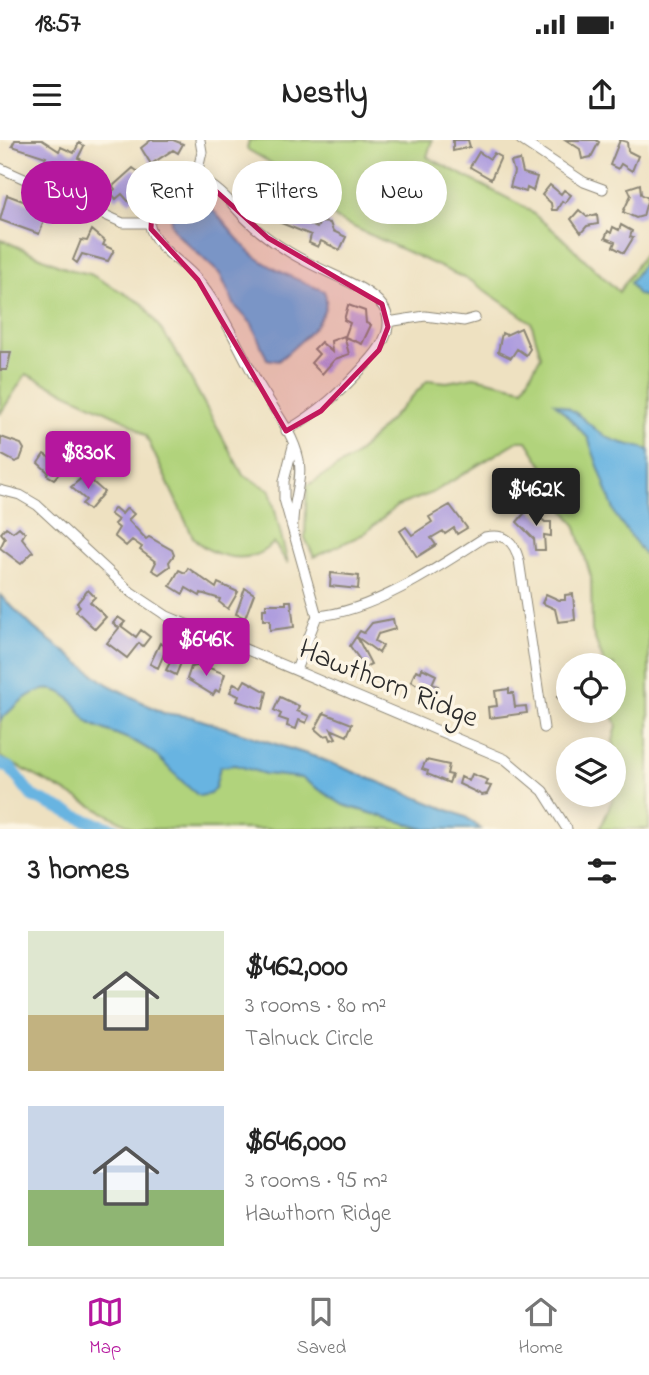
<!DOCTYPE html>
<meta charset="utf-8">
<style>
body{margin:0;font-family:"Indie Flower",sans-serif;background:#f6f6f6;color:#222;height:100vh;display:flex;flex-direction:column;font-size:26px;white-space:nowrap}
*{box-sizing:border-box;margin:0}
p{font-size:23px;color:#767676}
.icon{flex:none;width:38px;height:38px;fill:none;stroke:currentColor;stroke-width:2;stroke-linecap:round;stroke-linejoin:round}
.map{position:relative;height:689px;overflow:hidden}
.sheet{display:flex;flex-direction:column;background:#fff;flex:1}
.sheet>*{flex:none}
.top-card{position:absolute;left:21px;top:21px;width:607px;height:63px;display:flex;gap:14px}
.fabs{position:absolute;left:556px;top:513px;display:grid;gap:14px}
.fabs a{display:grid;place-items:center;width:70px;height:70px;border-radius:50%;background:#fff;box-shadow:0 4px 18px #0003;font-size:35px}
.price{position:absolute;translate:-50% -60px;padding:0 16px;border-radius:7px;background:#b5179e;color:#fff;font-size:23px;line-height:46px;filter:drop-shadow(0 2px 4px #0008)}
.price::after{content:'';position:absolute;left:50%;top:42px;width:21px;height:16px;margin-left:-10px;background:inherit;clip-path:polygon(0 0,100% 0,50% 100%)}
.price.current{background:#222;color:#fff}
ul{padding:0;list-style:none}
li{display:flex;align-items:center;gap:21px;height:175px;padding:0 28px}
li span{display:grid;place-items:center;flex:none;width:196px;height:140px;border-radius:0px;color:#555}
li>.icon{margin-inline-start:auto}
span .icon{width:84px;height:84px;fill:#fffc;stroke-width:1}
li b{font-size:30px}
h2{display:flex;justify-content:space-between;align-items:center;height:84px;padding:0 28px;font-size:30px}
.chip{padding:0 24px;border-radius:32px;background:#fff;box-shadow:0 4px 18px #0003;font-size:24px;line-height:63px}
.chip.current{background:#b5179e;color:#fff}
.status{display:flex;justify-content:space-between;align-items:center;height:49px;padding:0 35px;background:#fff;direction:ltr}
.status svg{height:19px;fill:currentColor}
header{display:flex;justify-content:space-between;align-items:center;height:91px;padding:0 28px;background:#fff;font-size:32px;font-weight:700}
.menu{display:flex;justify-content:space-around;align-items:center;height:98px;border-top:2px solid #e0e0e0;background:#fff;font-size:19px;color:#767676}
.menu a{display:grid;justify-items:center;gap:4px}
.menu .current{color:#b5179e}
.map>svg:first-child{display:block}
.green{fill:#b1d37b;stroke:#6e7f53;stroke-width:2}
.water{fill:#68b4e1;stroke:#4a7086;stroke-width:2}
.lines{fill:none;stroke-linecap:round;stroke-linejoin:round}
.river{stroke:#68b4e1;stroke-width:12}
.building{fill:#ad9cde}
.minor-casing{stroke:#8c8676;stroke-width:11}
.minor{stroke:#fff;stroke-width:9}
.marked{fill:#c2185b;fill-opacity:0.2;stroke:#c2185b;stroke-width:5;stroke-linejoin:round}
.labels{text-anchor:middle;stroke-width:7;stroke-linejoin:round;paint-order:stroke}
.street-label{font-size:30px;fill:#2b2b2b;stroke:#fcf5e5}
</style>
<div class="status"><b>18:57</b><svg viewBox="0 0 49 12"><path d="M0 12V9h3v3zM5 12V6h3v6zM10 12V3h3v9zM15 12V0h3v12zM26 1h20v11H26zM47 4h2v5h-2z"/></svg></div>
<header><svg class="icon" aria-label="menu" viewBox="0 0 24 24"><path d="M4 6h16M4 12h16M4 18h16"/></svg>Nestly<svg class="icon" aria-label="share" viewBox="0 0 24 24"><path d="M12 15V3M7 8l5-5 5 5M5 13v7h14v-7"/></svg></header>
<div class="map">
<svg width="649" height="689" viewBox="0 0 649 689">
<rect width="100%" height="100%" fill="#fcf5e5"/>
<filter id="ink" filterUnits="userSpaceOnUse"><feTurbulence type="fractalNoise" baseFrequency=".0143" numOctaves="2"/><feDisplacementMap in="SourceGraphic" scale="14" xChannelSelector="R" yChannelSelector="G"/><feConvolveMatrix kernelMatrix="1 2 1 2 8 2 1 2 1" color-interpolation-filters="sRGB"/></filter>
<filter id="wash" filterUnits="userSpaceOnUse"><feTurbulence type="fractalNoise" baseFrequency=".00686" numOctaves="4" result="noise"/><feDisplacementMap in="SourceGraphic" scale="28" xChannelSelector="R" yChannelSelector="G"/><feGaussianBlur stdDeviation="1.57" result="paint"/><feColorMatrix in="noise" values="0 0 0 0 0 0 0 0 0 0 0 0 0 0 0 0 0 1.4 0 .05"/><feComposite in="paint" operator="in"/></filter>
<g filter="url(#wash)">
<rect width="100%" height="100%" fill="#eee1c1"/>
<path class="green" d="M249 0H432L427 17 525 67 558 94 619 152 649 106V689H600L622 637 613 601 617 585 611 571 614 570V525H605L592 491 591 437 575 384 557 360 546 331 527 301H518L432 353 397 366 364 394 314 417 305 398 307 346 355 316 428 240 447 242 474 237 523 248 541 216 531 182 471 141 338 80 271 23 247 9Z
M0 99 68 129 90 134 143 164 174 208 243 335 270 350 288 424 274 403C269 407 262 413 255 415 234 422 206 413 193 397L146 296 127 281 26 234 0 274Z
M0 461 136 570 449 689H135L0 617Z"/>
<path class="water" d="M189 57C218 63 233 101 256 117 277 132 301 141 324 151 336 176 295 206 278 221L267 219 252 184 235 166 220 134 177 94 171 84 172 65 180 58Z
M649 115V157L638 155 630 143Z
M555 263C583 270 591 293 616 301 627 305 638 306 649 310V421L616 376 588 298Z
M0 455 35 489 107 544 163 573 192 577 319 618 466 677 481 689H425L343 665 301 638 265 634 235 625 220 627 215 648 210 654 199 656C183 644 170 629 156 615 138 600 113 594 93 585 83 580 79 568 72 561 47 533 18 562 0 581Z"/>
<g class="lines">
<path class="river" d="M0 624 10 628 32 656 85 680 115 689"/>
</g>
<g id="blocks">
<path class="building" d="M15 0H42L59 11 61 7 74 13 79 3 84 6 78 18 84 21 76 45 42 25 46 17 12 6Z
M151 0H173L183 4 178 13 173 10 151 24 141 8Z
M453 0H468L470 7 453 11Z
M566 0H596L599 2 591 17 582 19 580 9Z
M620 0 627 2 628 11 638 16 632 31 621 24 618 29 610 25Z
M479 12 490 19 494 13 501 17 491 39 470 27Z
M520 20 523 33 537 37 533 51 527 48 526 52 510 47 514 32 511 22Z
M250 27 254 31 257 28 262 33 265 31 275 43 271 45 280 52 277 55 289 62 291 59 310 73 304 82 317 88 320 82 330 83 333 91 346 97 340 110 321 101 318 107 309 103 311 95 276 81 283 70 268 58 264 62 256 53 251 57 245 50 252 44 243 34Z
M133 28 148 39 134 51 137 55 129 62 122 54 116 59 111 53 115 49 113 46Z
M640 44 641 54 648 58 643 76 636 78 623 72 631 55 628 48Z
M550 45 561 54 564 50 571 55 565 63 562 61 557 70H552L551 63 542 55Z
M7 55 50 71 49 74 55 76 53 81 45 78 39 94 0 80Z
M579 70 587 77 597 74 598 84 587 86 581 93 571 79Z
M621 85 632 91 630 97 633 98 624 113 613 107 615 102 605 98 608 91 611 93 613 87 619 90Z
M92 90 105 101 103 105 114 110 108 121 82 114 77 123 73 120 81 100 87 101Z
M348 165 365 171 366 183 371 185 362 204 345 197 350 183 344 180Z
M521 188 530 209 526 215 517 209 511 218 498 212 502 193 506 195Z
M344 196 349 214 335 219 322 234 311 223 319 214 314 209 321 202 332 212 331 201Z
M0 212H11L7 230H0Z
M1 297 21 304 24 309 20 320 15 322 0 314Z
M44 314 52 319 55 314 59 316 57 322 65 327 54 339 47 335 48 332 38 323Z
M85 335 104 352 89 370 82 364 86 360 71 347Z
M450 365 467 388 457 394 454 388 445 394 443 391 431 398 436 405 417 417 400 391 406 387 412 395 432 382 429 377Z
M115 368 122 374 127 368 134 374 128 380 146 399 149 397 172 410 174 415 169 422 170 426 159 434 152 430 156 422 140 410 142 407 132 400 126 406 114 396 119 388 114 384 118 380 110 374Z
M529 368 545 382H551V396L544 395 545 410H535L534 399 517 382Z
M6 387 13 392 19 387 25 393 22 398 33 412 21 424 0 408 5 398 1 393Z
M188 428 216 448 218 443 238 452 228 469 219 462 220 459 201 453 200 456 186 448 183 454 170 446 179 430 185 433Z
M331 433 359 436 358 449 330 446Z
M245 448 254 454 245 478 236 474Z
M88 450 95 457 90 462 106 477 95 489 76 471 80 466 77 463Z
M546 454 559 460H565V455L573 454 575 480 558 482 555 469 542 463Z
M286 461H291L294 487 270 490V480H263V469H266V464H286Z
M118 477 125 482 121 486 136 497 141 490 150 497 143 506 139 503 127 518 107 503 119 488 113 483Z
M393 479 395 489 378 494 375 501 383 506 379 513 357 497 371 524 365 527 350 506 360 491 364 493 372 483Z
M160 503 167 507 158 528 150 524Z
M175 513 182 520 176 535 166 530Z
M202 525 225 534 219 552 216 550 213 555 187 539 191 527Z
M422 528 436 535 432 544 438 546 434 556 411 541 416 530 421 532Z
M245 540 267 552 263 569 237 561 239 556 230 552 234 543 241 547Z
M569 547V561L564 564 557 557Z
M509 549V553H513L515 567 526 566 527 573 489 578 488 567 497 566 495 551Z
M280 557 299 566 297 571 309 576 306 583 299 580 296 589 287 586 288 581 279 578 281 574 274 570Z
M324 573 352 584 347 596 331 589 336 598 331 600 329 595 323 596 315 589Z
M426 620 449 625 447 634 452 635 449 643 427 634 428 631 422 629Z
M472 634 488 640 486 645 491 646 487 654 482 655 459 644 461 637 469 641Z"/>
</g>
</g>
<g filter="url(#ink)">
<use href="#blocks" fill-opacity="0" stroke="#8c8676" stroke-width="2"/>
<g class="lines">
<g class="minor-casing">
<path id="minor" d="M521 0 584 42 603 49
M0 28 123 83H150
M196 38 202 12 200 0
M388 182 425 176 464 181 475 178
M286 291C319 272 342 251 367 223 425 161 351 146 307 122 284 110 261 95 243 76 230 62 217 45 198 39 170 30 141 63 151 90 160 112 184 122 198 140 222 169 238 208 257 241 271 266 293 291 299 320 303 342 291 366 293 389
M293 306 284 341V359L317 476 296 530
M0 350 20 355 37 365 131 452 167 476 505 619 543 651 567 689
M317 476C372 472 439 427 485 397 505 393 514 401 519 420L544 588"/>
</g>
<use href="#minor" class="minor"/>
</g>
</g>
<path class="marked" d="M187 38 207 43 268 98 382 164 388 187 379 210 321 271 286 291 198 140 151 89 152 62 171 43Z"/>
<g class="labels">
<g class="street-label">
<text transform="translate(389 542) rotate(22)" y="10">Hawthorn Ridge</text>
</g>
</g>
</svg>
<div class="fabs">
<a><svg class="icon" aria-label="locate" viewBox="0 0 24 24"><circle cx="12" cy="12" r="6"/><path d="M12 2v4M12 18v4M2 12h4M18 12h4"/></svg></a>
<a><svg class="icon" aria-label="layers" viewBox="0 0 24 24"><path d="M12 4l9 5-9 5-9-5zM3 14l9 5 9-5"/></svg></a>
</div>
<b class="price" style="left:88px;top:351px">$830K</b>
<b class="price current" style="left:536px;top:388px">$462K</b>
<b class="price" style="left:206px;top:538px">$646K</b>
<div class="top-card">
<a class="chip current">Buy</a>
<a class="chip">Rent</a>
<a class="chip">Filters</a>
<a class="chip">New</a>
</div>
</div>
<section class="sheet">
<h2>3 homes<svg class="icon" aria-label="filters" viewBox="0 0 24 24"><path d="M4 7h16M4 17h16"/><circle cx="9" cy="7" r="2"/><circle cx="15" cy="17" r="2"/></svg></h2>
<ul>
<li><span style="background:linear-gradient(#dfe7d0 60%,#c2b280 0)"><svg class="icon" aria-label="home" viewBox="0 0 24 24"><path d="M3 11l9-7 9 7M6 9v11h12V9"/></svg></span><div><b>$462,000</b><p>3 rooms · 80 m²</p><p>Talnuck Circle</p></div></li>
<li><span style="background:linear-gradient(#c9d6e8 60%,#8fb573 0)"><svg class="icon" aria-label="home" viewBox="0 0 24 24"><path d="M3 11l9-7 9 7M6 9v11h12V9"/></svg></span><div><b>$646,000</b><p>3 rooms · 95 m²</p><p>Hawthorn Ridge</p></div></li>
</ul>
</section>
<nav class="menu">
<a class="current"><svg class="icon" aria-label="map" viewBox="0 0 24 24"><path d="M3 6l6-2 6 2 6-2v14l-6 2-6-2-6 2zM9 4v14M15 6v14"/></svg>Map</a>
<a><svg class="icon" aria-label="saved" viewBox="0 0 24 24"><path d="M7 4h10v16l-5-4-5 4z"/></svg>Saved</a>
<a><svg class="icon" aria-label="home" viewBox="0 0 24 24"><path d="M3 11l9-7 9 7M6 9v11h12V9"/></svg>Home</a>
</nav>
